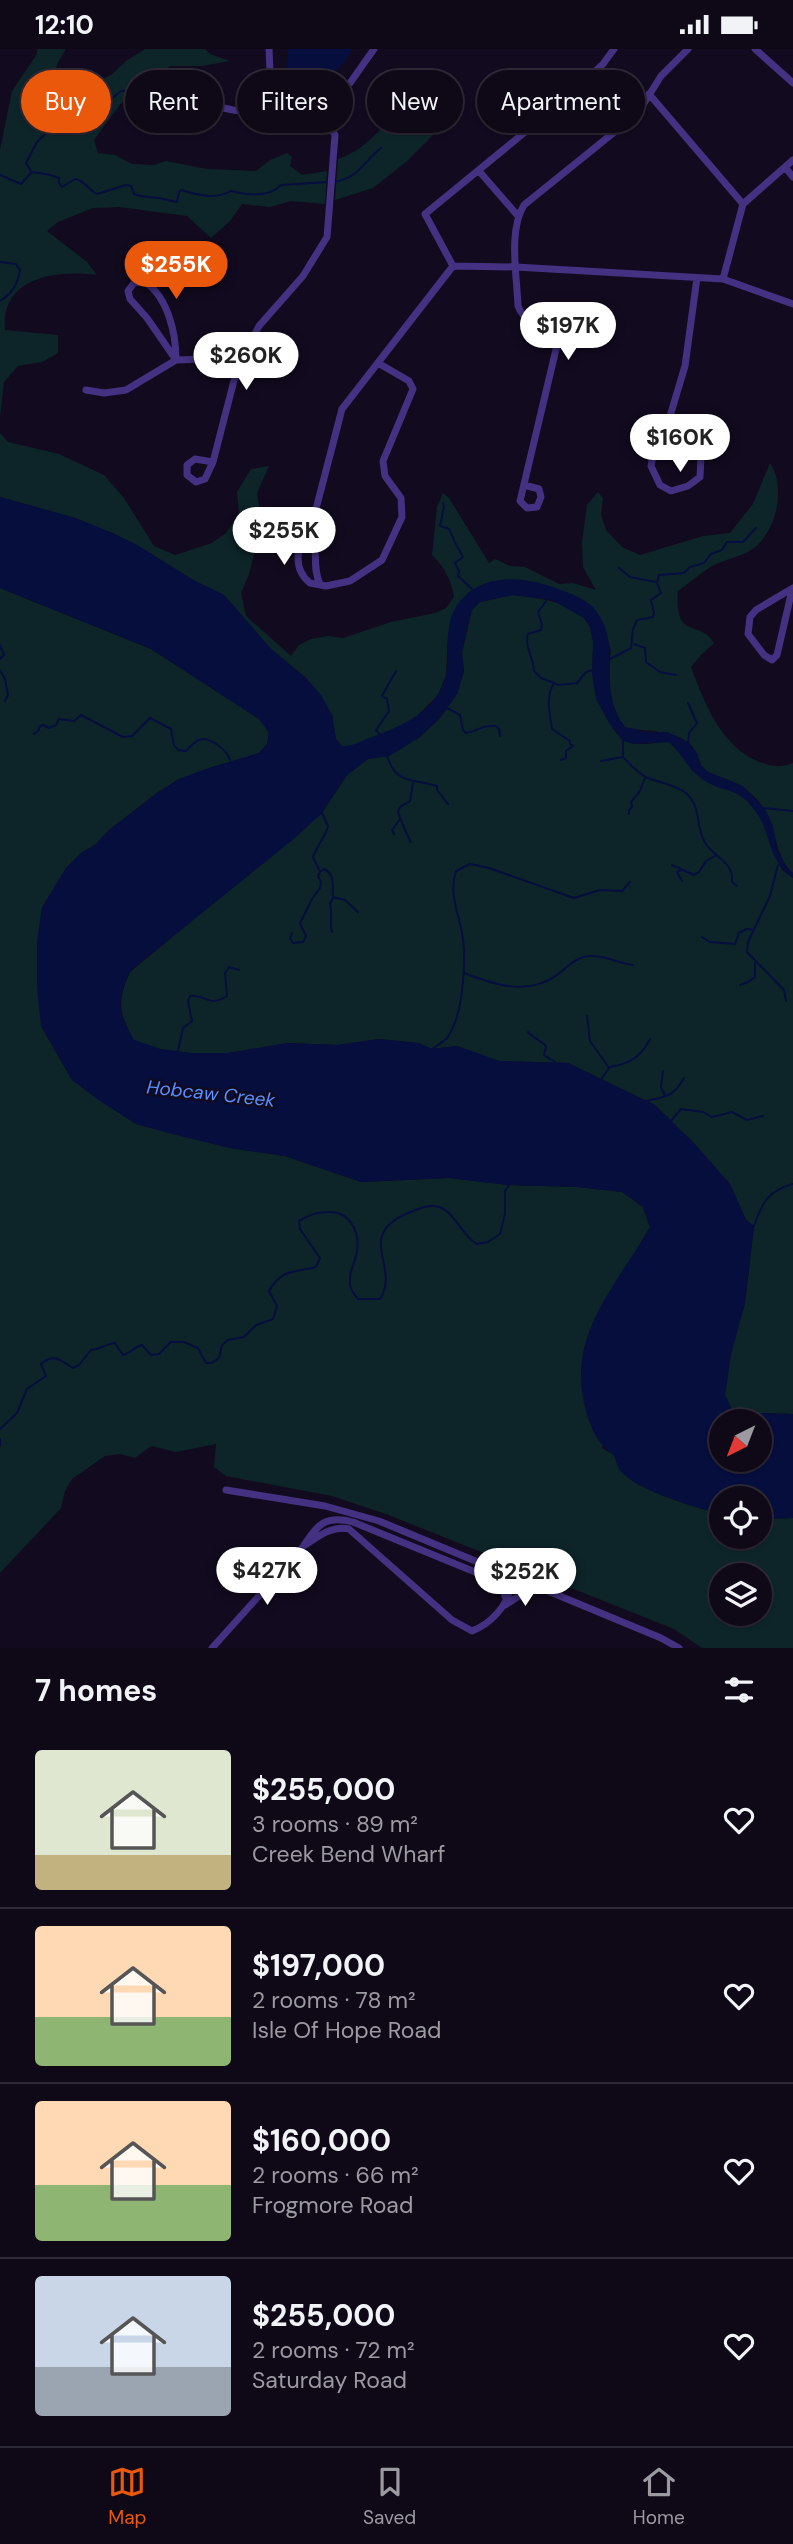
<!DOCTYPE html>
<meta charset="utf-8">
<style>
body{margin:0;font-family:"DM Sans",sans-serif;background:#171120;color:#f1f3f6;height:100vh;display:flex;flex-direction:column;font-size:26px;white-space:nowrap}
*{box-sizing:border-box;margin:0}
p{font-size:23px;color:#9b9aa1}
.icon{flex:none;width:38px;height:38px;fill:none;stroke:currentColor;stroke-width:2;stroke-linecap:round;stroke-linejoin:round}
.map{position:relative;height:1599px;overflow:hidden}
.panel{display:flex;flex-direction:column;background:#0e0817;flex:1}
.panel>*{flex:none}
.hud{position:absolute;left:21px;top:21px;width:752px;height:63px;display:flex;gap:14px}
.needle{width:46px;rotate:222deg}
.buttons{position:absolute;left:709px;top:1360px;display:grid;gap:14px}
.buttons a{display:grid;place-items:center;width:63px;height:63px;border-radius:50%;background:#0e0817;box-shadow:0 2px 5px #0004,0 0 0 2px #2e2936;font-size:35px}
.price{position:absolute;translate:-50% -60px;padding:0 16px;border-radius:24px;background:#fff;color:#222;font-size:23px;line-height:46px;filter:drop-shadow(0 2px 4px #0008)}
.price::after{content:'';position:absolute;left:50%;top:42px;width:21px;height:16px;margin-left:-10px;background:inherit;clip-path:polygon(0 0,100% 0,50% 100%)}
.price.active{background:#ea580c;color:#fff}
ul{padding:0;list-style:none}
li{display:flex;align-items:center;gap:21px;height:175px;padding:0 35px}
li+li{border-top:2px solid #2e2936}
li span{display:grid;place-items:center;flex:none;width:196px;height:140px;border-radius:7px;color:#555}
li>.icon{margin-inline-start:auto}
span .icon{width:84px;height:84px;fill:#fffc;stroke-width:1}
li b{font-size:30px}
h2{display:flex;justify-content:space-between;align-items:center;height:84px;padding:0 35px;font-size:30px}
.chip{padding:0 24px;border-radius:32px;background:#0e0817;box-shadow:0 2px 5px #0004,0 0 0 2px #2e2936;font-size:24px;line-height:63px}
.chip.active{background:#ea580c;color:#fff}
.status{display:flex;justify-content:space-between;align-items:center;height:49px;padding:0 35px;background:#0e0817;direction:ltr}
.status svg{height:19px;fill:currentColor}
.dock{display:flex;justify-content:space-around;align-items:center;height:98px;border-top:2px solid #2e2936;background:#0e0817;font-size:19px;color:#9b9aa1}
.dock a{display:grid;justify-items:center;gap:4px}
.dock .active{color:#ea580c}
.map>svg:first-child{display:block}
.green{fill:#0d2529;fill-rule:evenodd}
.water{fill:#050e3d;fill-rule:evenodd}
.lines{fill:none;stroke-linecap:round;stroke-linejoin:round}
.stream{stroke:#050e3d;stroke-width:2}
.street{stroke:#443182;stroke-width:7}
.labels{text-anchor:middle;stroke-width:5;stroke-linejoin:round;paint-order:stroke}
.water-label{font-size:19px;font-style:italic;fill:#568fff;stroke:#120a1f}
</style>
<div class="status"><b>12:10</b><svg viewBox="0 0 49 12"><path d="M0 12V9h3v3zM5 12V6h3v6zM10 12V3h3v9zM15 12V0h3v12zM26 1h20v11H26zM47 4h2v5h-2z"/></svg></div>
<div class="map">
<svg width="793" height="1599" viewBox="0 0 793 1599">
<rect width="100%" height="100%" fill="#120a1f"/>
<path class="green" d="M37 0H66L58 13 54 27 74 35H92L111 26 126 12 145 0H205L210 5 230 12 202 17H170L143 38 125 49 94 91 98 104 115 106 132 115 154 116 166 112 207 120 256 122 270 111 287 104 292 108 290 117 302 126 327 122 325 155 291 152 270 158 242 155 230 172 211 189 187 167 119 158 93 159 58 173 47 182 87 213 97 226C58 221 0 227 5 281L58 286V304L42 313 18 317 4 333 0 368V101L12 42 37 5Z
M411 47 441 67 436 83 406 113 373 139 335 151 338 110C375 97 384 71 411 47Z
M0 384 8 393 59 405 104 426 124 449 154 497 175 506 212 494 226 484 239 464 237 443 251 420 269 417 257 444 262 476 249 525 241 544 246 567 291 607 299 596 311 590 328 587 343 589 391 573 435 564 446 559 454 548C451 530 445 519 432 506L437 458 443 444 449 449 489 514 495 510 510 517 525 518 559 535 573 534 596 541 583 518 582 493 587 456 598 443 603 449 601 466 606 481 622 498 640 506 703 487 730 484 753 455 770 414C786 438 777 481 754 499 744 507 726 510 714 516 701 523 690 534 678 542 674 592 700 570 714 594L701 606 691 618C705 656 724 704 766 715 776 718 783 718 793 714V824C774 807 778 782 765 761 755 745 741 735 723 729 719 727 712 726 708 723 698 717 699 704 691 696 673 679 647 684 625 678L619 670 609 647 608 625 611 601 596 562 492 532 448 584 446 626 438 646 416 668 393 681 353 697H342L336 690 332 666 306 629 271 600 224 546 193 531 137 496 110 483 75 469 0 448Z
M0 539 151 600 259 670 269 683 267 695 259 704 209 719 179 730 157 744 109 781 96 795 81 804 66 819 41 977 72 1031 136 1075 230 1099 285 1107 361 1133 449 1129 509 1136 578 1138 622 1143 643 1158 650 1178 627 1217 602 1399 614 1406C616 1410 617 1417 620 1421 635 1441 697 1459 721 1465V1488H760V1470L793 1469V1599H702L674 1580 386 1465 332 1447 226 1427 214 1418 216 1395 176 1403 151 1397 135 1409 120 1405 105 1407 72 1430 65 1442 61 1459 0 1524ZM721 1526H760V1564H721Z
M512 546C536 549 564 551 583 568 600 584 590 607 593 626 595 644 611 690 631 694 642 697 657 693 669 693L686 710 692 722 740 744 752 757 761 769 782 821 793 829V1365L760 1364 745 1370 734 1365 725 1346 730 1306 745 1254 754 1177 746 1171 730 1135 655 1056 568 1014 499 1012 457 997 432 1000 418 994 379 990 337 996 288 994 228 1004H190L160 1000 134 991C118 962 117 953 130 923L322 764 347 726 368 710 389 707 420 688 440 669 457 645 464 622 462 604 472 561 480 553Z"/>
<path class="water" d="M288 0H352C343 20 319 42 297 37L286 21Z
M0 448 75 469 110 483 137 496 193 531 224 546 271 600 306 629 321 646 332 666 336 690 342 697C354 697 361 692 372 688 403 677 438 661 446 626 451 603 443 579 456 558 479 521 527 527 561 541 575 546 588 551 597 563 624 601 595 638 625 678L647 683H667L680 689 690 695 698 706 701 716 708 723 743 737 765 760 773 777 777 801 787 819 793 824V829C764 807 774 785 753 759 735 736 723 745 702 730 688 721 682 704 669 693L634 695 623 692 609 674 596 650 592 625 593 593 590 579 584 569 552 551 512 546 480 553 472 561 466 583 462 604 464 622 457 645 440 669 420 688 389 707 368 710 347 726 322 764 295 789 130 922C117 954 117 962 134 991L160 1000 190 1004H228L288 994 337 996 379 990 418 994 432 1000 457 997 499 1012 568 1014 655 1056 695 1095 730 1135 746 1171 754 1177 745 1254 731 1306 725 1346 734 1364 744 1370 760 1364 793 1365V1469L760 1470V1449H721V1465C697 1459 635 1441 620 1421 617 1417 616 1410 614 1406 598 1396 591 1380 586 1362 565 1287 615 1239 650 1178L643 1158 622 1143 578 1138 509 1136 449 1129 361 1133 285 1107 230 1099 172 1085 136 1075 100 1052 72 1031 41 977 37 938V892L42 858 66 819 81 804 96 795 109 781 157 744 179 730 209 719 259 704 267 695 269 684 259 670 151 600 0 539ZM721 1372H760V1410H721Z"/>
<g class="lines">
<path class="stream" d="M48 81V60L68 48 62 35
M31 122 26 114 37 93 48 82 64 83 75 80 121 42H127L134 34 138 35
M0 126 21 135 32 123C40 124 53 126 59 129V134L62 138 75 130C85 131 88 141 97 145L126 136 131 137 134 145C143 149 149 147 159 149 165 150 170 152 177 153L179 143 181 141C197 146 216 151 231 142 247 146 269 149 281 136L328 133
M334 133C359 129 363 113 381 99
M0 213 16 215 20 221C18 235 12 245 0 252
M443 454 444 458 440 477 449 480C453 490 457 498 463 508L455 514 459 522 458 527 473 541
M619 519 630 528 656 533
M547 551 538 563 542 575 541 581 528 585C524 596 534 610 534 622L541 629 554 634
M634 595 645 599 646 613 660 623 676 626
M0 596 4 606 0 610
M610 610 631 599 633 580 637 571 653 568 654 564 651 551 661 544 657 534 659 526 684 524 690 518 704 514 711 505 722 501 727 493H743L756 479
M0 621 5 630 8 646 5 652
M447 659 460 666 463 681 466 684C480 682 479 676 496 677L499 680 500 687
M34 685 39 681V678L43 676 49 679 56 676 59 670 74 672 81 666 123 688 132 687 150 669 171 680 174 696 178 701 186 702C189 699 194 693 199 691 210 687 227 701 230 711
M380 686 376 681 389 662 387 650 382 647 396 622
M623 692V708C630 715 638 725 648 729 660 734 677 736 687 745 702 759 695 780 706 795 715 809 734 813 732 833L737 837
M688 694 689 684 697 674 688 654
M387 707C397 737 413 729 437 737V741L448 755
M561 711 566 709V702L573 697 570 695V692L552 680C550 665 545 649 554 634L558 636 577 634 586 623 593 621
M601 712 622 708
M764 759 793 762
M629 765V761L632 758 631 753 640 742 645 729
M394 785 392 781 400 770
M411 793C405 783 402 774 398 763L400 758 410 752 413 734
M672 816 694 826 699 823 706 812 715 807
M778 816 770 847 748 893 747 903 784 941 786 952
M681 821 677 823 682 832
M321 822 324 820C336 826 332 837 333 848L345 851 358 863
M332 883C329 873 333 865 330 855L333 849
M292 884 290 889 293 894 303 893 306 887 300 874 312 850 320 839 321 833 318 827 320 823 313 808C317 796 325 789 328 777L322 764
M702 888 710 893 735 895 739 884 747 880 754 881
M464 924C495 936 528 947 557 926 566 920 573 910 584 908 599 904 618 914 633 916
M740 936 748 933 755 928V914
M587 967 590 992 609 1019 602 1029
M528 983C533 989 543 992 546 998L544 1006 555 1013
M432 1000C438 996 446 992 449 986 463 964 466 915 463 890 460 865 448 847 456 822L470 815 489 819 574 849 600 841 622 842 630 833
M178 1002 183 979 192 972 188 952 190 947C206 945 208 959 227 947L225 924 229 918 239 921
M610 1018C629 1015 641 1008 650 990
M663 1022 661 1038 665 1047
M647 1052C667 1047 673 1048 684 1029
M671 1072 681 1060 703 1063 712 1068 732 1063 747 1071 763 1067
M754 1177C762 1153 768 1142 793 1135
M0 1380 17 1364 27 1340 46 1327 41 1315C54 1303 61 1312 73 1319L79 1316 91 1301C100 1300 106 1295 115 1294L123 1306C131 1304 134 1298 142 1296L151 1306 159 1305 171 1293H184L198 1299 206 1314H212L219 1309 222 1296 228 1291 244 1288 256 1276 273 1270 277 1257 269 1242C283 1219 293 1224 316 1218L320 1209 300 1180 299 1172C310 1165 318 1163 331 1163 351 1164 360 1184 357 1203 355 1213 350 1221 350 1230 349 1239 353 1244 358 1250H380C401 1217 354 1187 408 1164 418 1160 428 1155 439 1158 455 1163 461 1186 477 1195L488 1193 500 1185 505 1165V1142L509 1136
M0 1390V1397"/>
<path class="street" d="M269 0 272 66
M755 0 793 34
M649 45 743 155
M178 49 233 61 272 66 319 57 350 34 374 0
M785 118 793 128
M479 122 518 167
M453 217 516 218 723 230 793 255
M453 217 425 165 563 52 603 15 614 0
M723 230 743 155 793 111
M144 232C168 248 176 284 176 311L147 269 130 250 128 242 134 234Z
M378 314 409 332 413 340 383 412 385 427 401 449 402 468 382 511 350 532 326 537 310 534C293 520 295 497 310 483L342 360 453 217
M86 341 104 344 126 341 176 311 208 310 237 320
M665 384 691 397 701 407 700 428 688 437 671 442 660 436 651 417 655 398 665 384 685 317 697 229
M213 413 195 410 187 416V426L196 433 205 430 213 413 237 320 259 277 303 227 327 188 335 86 319 57
M524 436 539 440 541 448 537 458 527 459 520 452 558 292C546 276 527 279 518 257 517 227 508 182 524 156L638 64 661 27 688 0
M310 483C320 498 311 517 320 535
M792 541 777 606 772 611 764 606 748 585 750 568 756 561 793 539
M226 1441 325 1457 379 1472 661 1589 679 1599
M305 1496C319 1487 333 1476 349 1480L452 1571 472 1582C490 1575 508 1557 510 1538L503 1525
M505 1556 527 1542 541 1541
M212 1599 302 1499C317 1477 324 1465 353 1473L497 1532 501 1536 507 1552"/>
</g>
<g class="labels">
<g class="water-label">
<text transform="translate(211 1044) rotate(6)" y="7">Hobcaw Creek</text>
</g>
</g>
</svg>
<div class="buttons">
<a><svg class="needle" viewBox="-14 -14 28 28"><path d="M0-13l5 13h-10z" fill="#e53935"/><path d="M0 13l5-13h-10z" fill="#9b9aa1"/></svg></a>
<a><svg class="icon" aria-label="locate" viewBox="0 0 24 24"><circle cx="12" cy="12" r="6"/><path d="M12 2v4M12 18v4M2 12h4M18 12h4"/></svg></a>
<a><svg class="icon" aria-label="layers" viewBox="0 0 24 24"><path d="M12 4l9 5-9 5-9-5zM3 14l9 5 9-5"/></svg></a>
</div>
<b class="price active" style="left:176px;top:252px">$255K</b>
<b class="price" style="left:568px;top:313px">$197K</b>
<b class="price" style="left:246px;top:343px">$260K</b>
<b class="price" style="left:680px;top:425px">$160K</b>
<b class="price" style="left:284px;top:518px">$255K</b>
<b class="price" style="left:267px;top:1558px">$427K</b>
<b class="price" style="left:525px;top:1559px">$252K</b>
<div class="hud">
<a class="chip active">Buy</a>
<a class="chip">Rent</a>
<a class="chip">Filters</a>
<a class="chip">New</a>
<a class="chip">Apartment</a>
</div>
</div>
<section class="panel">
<h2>7 homes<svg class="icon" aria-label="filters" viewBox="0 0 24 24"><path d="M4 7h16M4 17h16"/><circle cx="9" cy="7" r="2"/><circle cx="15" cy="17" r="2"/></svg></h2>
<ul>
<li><span style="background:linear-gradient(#dfe7d0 75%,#c2b280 0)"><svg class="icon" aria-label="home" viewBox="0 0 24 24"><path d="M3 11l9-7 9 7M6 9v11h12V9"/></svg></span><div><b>$255,000</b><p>3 rooms · 89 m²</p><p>Creek Bend Wharf</p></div><svg class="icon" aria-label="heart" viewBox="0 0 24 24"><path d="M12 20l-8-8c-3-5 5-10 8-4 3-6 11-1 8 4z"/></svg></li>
<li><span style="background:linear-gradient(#ffd9b3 65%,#8fb573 0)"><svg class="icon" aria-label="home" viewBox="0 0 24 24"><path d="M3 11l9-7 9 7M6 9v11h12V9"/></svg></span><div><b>$197,000</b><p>2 rooms · 78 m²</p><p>Isle Of Hope Road</p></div><svg class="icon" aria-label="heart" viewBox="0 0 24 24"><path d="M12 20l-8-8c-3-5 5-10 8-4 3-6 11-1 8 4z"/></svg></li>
<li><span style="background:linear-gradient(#ffd9b3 60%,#8fb573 0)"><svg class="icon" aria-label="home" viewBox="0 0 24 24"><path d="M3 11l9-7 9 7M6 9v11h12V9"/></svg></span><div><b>$160,000</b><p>2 rooms · 66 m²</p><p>Frogmore Road</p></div><svg class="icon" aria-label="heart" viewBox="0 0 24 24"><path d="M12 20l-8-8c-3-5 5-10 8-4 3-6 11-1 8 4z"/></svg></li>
<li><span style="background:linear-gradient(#c9d6e8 65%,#9aa5b1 0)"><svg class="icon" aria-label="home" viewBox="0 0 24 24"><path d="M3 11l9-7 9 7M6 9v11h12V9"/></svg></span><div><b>$255,000</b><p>2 rooms · 72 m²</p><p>Saturday Road</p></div><svg class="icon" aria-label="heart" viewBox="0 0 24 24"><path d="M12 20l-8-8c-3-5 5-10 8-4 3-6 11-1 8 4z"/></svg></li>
</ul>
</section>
<nav class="dock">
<a class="active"><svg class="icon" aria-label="map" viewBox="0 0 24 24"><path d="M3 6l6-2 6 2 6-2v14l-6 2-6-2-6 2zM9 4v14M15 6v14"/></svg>Map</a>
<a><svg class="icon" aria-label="saved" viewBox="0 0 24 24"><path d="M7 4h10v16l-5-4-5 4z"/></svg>Saved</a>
<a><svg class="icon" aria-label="home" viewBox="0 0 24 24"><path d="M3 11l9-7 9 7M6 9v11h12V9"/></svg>Home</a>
</nav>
